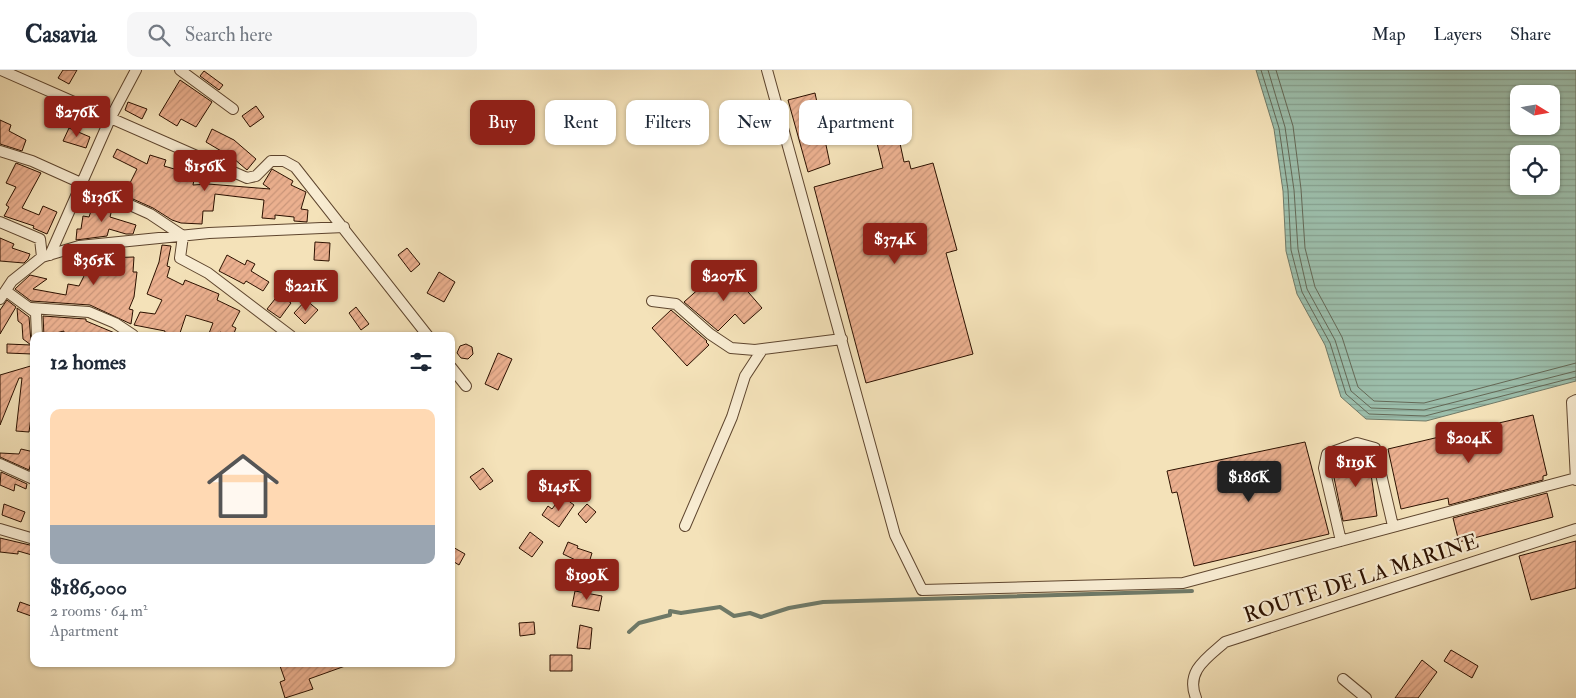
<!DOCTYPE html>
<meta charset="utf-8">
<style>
body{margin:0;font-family:"IM FELL Double Pica",serif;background:#f6f6f7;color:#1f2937;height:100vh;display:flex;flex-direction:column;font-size:19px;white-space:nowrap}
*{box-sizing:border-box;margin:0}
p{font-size:16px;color:#747a83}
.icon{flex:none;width:28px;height:28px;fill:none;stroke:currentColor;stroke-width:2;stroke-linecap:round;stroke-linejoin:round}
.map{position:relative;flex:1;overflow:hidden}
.side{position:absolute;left:30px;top:262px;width:425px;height:335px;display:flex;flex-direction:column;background:#fff;border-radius:10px;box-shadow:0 1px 4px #0004}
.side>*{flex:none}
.guide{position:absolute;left:470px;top:30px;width:475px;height:45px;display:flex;gap:10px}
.needle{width:32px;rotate:101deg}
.tools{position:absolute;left:1510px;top:15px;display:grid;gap:10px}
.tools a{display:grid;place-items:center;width:50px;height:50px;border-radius:10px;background:#fff;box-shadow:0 1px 4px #0004;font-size:25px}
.price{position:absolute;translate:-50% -42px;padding:0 11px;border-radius:5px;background:#8f2418;color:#fff;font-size:16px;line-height:32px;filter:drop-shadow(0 1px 2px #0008)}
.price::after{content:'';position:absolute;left:50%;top:30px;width:15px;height:11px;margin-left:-8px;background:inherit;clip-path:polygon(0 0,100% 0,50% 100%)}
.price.selected{background:#222;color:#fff}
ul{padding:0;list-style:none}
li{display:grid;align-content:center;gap:10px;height:265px;padding:0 20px}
li span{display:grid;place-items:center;height:155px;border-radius:10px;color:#555}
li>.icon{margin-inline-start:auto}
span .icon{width:90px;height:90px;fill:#fffc;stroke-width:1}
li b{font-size:21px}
h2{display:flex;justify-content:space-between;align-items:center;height:60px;padding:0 20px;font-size:21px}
.chip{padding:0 18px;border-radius:10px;background:#fff;box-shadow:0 1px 4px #0004;font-size:18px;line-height:45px}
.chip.selected{background:#8f2418;color:#fff}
header{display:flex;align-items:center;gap:30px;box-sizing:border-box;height:70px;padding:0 25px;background:#fff;border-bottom:1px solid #e0e1e3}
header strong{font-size:24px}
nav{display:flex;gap:28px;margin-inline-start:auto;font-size:18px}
.search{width:350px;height:45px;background:#f6f6f7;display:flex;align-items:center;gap:12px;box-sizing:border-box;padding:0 18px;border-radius:10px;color:#747a83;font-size:19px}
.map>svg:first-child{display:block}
.water{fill:url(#water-rules);stroke:#6f7967;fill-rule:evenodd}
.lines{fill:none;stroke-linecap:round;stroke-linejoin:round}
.shore{stroke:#646856;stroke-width:1}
.stream{stroke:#6f7967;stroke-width:4}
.building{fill:url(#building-hatch);stroke:#2c1100}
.street-casing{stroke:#5e452e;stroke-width:12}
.street{stroke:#f8ecd2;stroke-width:10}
.labels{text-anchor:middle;stroke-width:4.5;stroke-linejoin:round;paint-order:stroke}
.street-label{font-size:21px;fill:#2c1100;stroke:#f8ecd2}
</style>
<header>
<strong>Casavia</strong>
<div class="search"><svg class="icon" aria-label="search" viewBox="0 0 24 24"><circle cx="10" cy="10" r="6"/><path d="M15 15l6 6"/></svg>Search here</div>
<nav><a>Map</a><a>Layers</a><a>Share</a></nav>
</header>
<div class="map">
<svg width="1576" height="628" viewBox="0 0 1576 628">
<defs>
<pattern id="water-rules" width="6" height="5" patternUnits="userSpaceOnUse" patternTransform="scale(1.25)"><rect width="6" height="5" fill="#9cbeab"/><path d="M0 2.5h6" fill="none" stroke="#87a291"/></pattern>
<pattern id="building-hatch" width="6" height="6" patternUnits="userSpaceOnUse" patternTransform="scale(1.25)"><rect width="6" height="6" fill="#ebb08f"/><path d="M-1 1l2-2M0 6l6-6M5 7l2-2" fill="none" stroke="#ca967a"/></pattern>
</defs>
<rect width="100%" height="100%" fill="#f4e2b9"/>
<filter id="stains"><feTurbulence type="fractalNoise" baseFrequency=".004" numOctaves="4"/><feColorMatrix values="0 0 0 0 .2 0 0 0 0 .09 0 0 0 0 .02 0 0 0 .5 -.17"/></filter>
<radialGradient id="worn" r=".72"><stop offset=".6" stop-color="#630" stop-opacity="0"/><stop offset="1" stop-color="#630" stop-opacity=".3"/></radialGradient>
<path class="water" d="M1256 0H1576V311L1426 351 1366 349 1341 327 1325 275 1297 224 1286 181 1283 121 1274 59ZM1519 24H1551V56H1519ZM1519 84H1551V116H1519Z"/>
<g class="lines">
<path class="shore" d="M1261 0 1279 58 1288 120 1291 180 1302 222 1330 273 1346 324 1369 344 1425 346 1576 307
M1268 0 1285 57 1294 120 1298 179 1307 219 1335 270 1351 321 1371 338 1424 340 1576 301
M1276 0 1293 56 1301 119 1305 178 1315 217 1342 267 1358 317 1374 331 1424 333 1576 293"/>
<path class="stream" d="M629 562 639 553 670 545V541L681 543 720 537 734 546 750 543 761 547 789 538 823 532 1192 521"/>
</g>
<path class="building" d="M63 0H77L69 14 58 8Z
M204 1 223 15 219 20 200 6Z
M180 10 212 32 196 57 181 49 177 56 159 45Z
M815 23 830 94 808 102 788 30Z
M128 32 147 39 142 49 125 40Z
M256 36 264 47 250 57 242 46Z
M0 50 11 55 9 61 26 70 22 81 0 74Z
M69 58 90 67 86 78 63 71Z
M212 59 234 70 256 89 247 100 233 88 206 72Z
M898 64 904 92 909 91 911 99 933 93 957 180 946 183 973 284 866 313 814 117 883 98 876 69Z
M117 79 147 94 150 85 166 90 164 96 195 105 193 115 208 114 270 119 263 114 272 99 293 111 291 115 306 122 301 139 308 140 307 152 294 151V147L275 145V149L262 148 264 130 215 124 213 141H203L202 154 181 153 172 150 153 138 124 125 137 99 113 87Z
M16 93 41 103 22 138 39 145 43 136 57 142 47 164 33 158 34 156 4 146 9 137 6 135 16 117 6 113Z
M95 129 113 135 110 147 136 155 133 164H126L109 159 107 166 76 170 77 159H81L83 146 89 147Z
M0 168 14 174 12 178 30 184 28 189 24 193 0 191Z
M315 172 330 173 329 191 314 190Z
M162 175 171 176 167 196 170 197 167 207 183 215 185 210 219 224 217 230 240 241 232 256 236 258 233 266 220 262 218 266H208L213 253 186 245 179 266H164L165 261 134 255 140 242 155 244 162 230 147 224 159 192Z
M407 178 420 194 411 202 398 185Z
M104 180 102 188 134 187 133 202H137L134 227 129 239 133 240 131 254 90 235 31 231 15 219 30 205 47 209 33 219 66 225 68 214 79 216 89 196 71 195V185Z
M227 185 245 195 247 190 255 194 251 201 269 212 263 221 246 211 244 214 219 201Z
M729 200 762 238 744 254 735 244 718 261 684 232 702 216 707 221Z
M439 202 455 212 444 232 427 223Z
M279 224 291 233 280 248 267 239Z
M7 230 16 237 0 264V240Z
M306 230 318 240 305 254 294 243Z
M356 237 369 254 361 260 349 243Z
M17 238 29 247 32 284 7 283V274L31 275 23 269 22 254 18 251Z
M671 240 707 271 706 272 709 275 687 296 652 258Z
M43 246 86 249V251L122 266H63L64 261 44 266Z
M466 274 472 277 473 284 468 289 461 288 457 283 460 276Z
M498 283 512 289 498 320 485 314Z
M34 295V348H31L29 362 16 361 22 308H19L0 355V305Z
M1533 345 1547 405 1543 406V410L1449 435 1448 428 1401 439 1388 379Z
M1305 372 1329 464 1194 496 1177 422 1172 423 1167 401Z
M21 379 34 382 29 400 0 387V383L19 384Z
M1360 381 1368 383 1377 446 1343 451 1332 398 1348 395 1347 384Z
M483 398 493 411 480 420 470 407Z
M1 402 27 414 26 419 15 414 14 421 0 415Z
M1547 423 1553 447 1459 472 1453 448Z
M562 426 574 435 559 457 542 445 548 436 552 439Z
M4 434 25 442 21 452 2 445Z
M587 434 596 442 586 453 578 444Z
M530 462 543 472 532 487 519 478Z
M0 468 34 476 32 485 18 481V484L0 482Z
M1576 471V518L1531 530 1519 486Z
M568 472 578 476 577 478 592 483 588 496 563 484Z
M451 476 465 484 459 495 451 490Z
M575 521 602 526 599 541 572 536Z
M20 532 34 537V547L17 541Z
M534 552 535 564 520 566 519 553Z
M580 555 592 558 590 579 577 578Z
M1451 580 1478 596 1472 608 1444 591Z
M550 585H572V601H550Z
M1422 590 1437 602 1418 628H1395Z
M287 594H348V595L309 609 313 619 285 628 280 612 285 610 280 596Z"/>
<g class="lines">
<g class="street-casing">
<path id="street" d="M1 0 247 108 256 106 271 91H284L295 97 428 266
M180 0 233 39
M767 0 895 465 922 520 1183 513 1576 408
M0 81 32 91 150 144 183 166 180 188 208 203 291 266
M0 152 40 169 42 187
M50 185 110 49 136 0
M6 221 36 243 37 266
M0 229 12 211 42 187 79 176 209 163 344 157
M652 231 676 234 710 264 731 278 755 280 842 269
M31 238 89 242 115 253 133 265
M451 297 466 316
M1576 330 1572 332 1576 410
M0 394 33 409 34 404
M685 456 732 347 745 306 762 280
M0 459 34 469
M1341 471 1324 398 1327 384 1357 373 1375 378 1393 456
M1343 609 1366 628
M1196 628C1185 601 1207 588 1225 572L1576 459"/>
</g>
<use href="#street" class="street"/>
</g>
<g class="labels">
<g class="street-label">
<text transform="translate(1361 508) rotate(-18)" y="7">ROUTE DE LA MARINE</text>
</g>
</g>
<rect width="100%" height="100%" filter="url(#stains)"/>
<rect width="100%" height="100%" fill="url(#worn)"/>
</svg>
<div class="tools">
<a><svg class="needle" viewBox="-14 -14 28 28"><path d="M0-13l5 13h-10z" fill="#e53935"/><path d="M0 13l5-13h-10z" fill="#747a83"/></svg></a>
<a><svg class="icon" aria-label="locate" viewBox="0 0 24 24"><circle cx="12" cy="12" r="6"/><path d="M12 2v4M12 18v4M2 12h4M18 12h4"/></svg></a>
</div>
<b class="price" style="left:77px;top:68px">$276K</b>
<b class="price" style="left:205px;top:122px">$156K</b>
<b class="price" style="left:102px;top:153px">$136K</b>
<b class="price" style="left:895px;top:195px">$374K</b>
<b class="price" style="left:94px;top:216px">$365K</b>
<b class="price" style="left:724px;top:232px">$207K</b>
<b class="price" style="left:306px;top:242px">$221K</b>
<b class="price" style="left:1469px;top:394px">$204K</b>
<b class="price" style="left:1356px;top:418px">$119K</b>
<b class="price selected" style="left:1249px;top:433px">$186K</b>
<b class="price" style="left:559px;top:442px">$145K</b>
<b class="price" style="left:587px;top:531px">$199K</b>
<div class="guide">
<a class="chip selected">Buy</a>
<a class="chip">Rent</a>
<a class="chip">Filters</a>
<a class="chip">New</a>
<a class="chip">Apartment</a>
</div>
<section class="side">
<h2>12 homes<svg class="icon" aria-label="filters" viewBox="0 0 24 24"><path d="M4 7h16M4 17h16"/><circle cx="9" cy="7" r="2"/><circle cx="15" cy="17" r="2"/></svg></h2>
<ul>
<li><span style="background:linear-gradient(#ffd9b3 75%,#9aa5b1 0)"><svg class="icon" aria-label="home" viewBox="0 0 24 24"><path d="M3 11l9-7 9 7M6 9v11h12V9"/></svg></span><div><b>$186,000</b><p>2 rooms · 64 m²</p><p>Apartment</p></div></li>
</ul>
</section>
</div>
